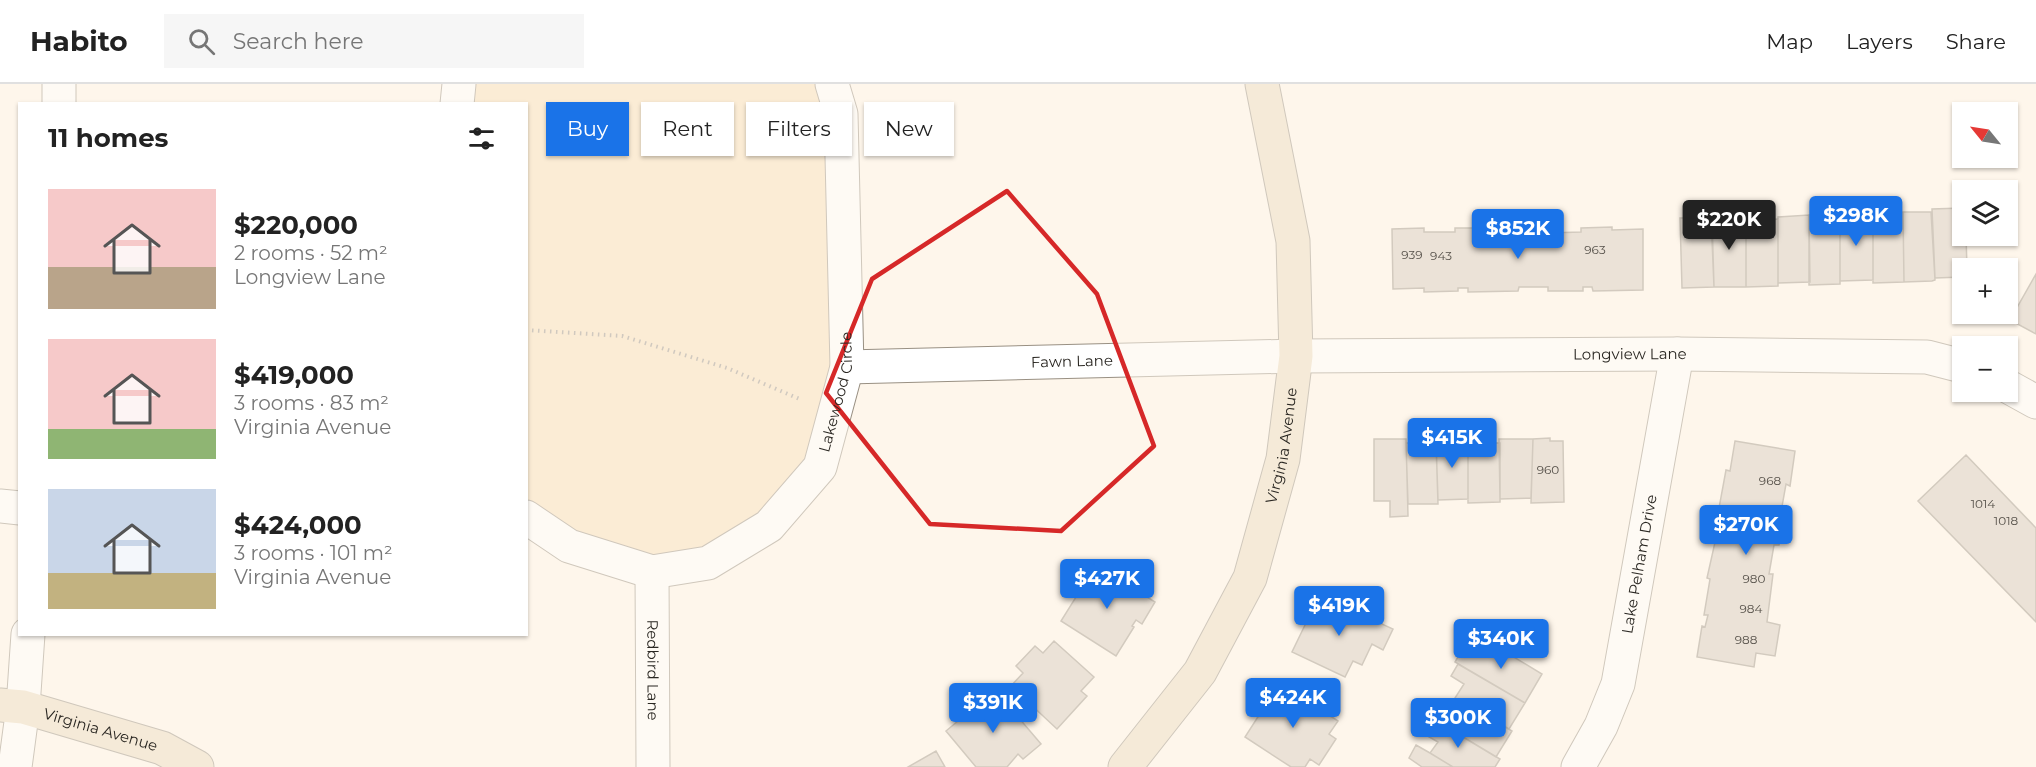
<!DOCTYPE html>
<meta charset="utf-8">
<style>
body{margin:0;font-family:Montserrat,sans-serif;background:#f6f6f6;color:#222;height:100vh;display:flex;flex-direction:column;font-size:22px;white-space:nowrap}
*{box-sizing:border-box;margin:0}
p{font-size:20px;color:#767676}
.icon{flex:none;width:33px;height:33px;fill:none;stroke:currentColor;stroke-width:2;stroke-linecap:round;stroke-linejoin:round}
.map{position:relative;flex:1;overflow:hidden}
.sheet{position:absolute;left:18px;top:18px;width:510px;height:534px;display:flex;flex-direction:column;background:#fff;border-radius:0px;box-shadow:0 2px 4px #0004}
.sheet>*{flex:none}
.top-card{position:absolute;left:546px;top:18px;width:570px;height:54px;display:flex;gap:12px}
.needle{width:39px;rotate:300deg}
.tools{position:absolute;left:1952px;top:18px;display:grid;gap:12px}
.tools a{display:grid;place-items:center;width:66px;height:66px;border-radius:0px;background:#fff;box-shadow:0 2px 4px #0004;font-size:30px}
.price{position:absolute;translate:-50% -51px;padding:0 14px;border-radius:6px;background:#1a73e8;color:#fff;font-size:20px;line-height:39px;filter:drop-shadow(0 2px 3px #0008)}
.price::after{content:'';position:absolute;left:50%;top:36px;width:18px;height:14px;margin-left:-9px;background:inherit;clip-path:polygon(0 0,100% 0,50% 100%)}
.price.active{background:#222;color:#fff}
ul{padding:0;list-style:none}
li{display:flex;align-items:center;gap:18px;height:150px;padding:0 30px}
li span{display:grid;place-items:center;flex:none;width:168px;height:120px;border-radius:0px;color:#555}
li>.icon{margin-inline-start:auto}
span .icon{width:72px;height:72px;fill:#fffc;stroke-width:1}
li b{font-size:26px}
h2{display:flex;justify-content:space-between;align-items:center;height:72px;padding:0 30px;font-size:26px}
.tag{padding:0 21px;border-radius:0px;background:#fff;box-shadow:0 2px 4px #0004;font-size:21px;line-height:54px}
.tag.active{background:#1a73e8;color:#fff}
header{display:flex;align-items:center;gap:36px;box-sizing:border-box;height:84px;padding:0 30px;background:#fff;border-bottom:2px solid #e0e0e0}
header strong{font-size:28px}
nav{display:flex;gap:33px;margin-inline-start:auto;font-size:21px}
.search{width:420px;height:54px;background:#f6f6f6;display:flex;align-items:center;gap:15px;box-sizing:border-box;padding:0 21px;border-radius:0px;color:#767676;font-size:22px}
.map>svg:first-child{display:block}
.green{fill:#f9dfba}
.building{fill:#d5cbbe;stroke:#9f9689;stroke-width:1.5}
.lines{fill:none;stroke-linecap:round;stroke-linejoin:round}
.street-casing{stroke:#999083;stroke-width:35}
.secondary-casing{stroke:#999083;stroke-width:35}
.path{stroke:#99938b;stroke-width:4;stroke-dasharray:1.5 4.5;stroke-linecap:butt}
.street{stroke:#fff;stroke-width:33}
.secondary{stroke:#ebdcc2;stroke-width:33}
.marked{fill:none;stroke:#d62828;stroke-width:4.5;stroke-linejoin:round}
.labels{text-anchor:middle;stroke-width:4.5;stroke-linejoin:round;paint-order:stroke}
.number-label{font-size:12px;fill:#555049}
.street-label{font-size:15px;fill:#2a2722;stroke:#fff}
</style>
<header>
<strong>Habito</strong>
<div class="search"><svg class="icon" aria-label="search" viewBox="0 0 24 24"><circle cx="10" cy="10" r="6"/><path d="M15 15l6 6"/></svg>Search here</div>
<nav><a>Map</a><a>Layers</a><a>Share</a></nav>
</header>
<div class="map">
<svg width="2036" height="683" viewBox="0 0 2036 683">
<rect width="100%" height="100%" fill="#fef6eb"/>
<path class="green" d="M460 0H832L847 283 820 383 769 442 652 488 527 433 526 20H458Z"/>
<path class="building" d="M1962 124V152H1966L1967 184H1962V193L1935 194 1932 125Z
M1903 128H1931L1935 196 1932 197 1904 198Z
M1903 128 1904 198 1873 199V129Z
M1873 129V196L1840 197V130Z
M1840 130V200L1809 201V131Z
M1746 131H1763L1762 136 1778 135V202L1746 203Z
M1746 131V203H1714L1711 132Z
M1809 131 1810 198 1778 199V133Z
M1680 134H1712L1714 203 1682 204Z
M1612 143V146L1643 145V206L1593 207 1592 203H1583V207H1548V203H1519L1518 207 1468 208V204H1458V207L1424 208V204L1393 205 1392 145 1424 144V148H1455V144H1486V149L1549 145 1548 149 1581 148V144Z
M2036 190V250L2010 236Z
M1550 354V357H1563L1564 418 1531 419 1533 355Z
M1374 355H1406L1408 432 1390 433V417H1374Z
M1499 355H1533L1531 414 1500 415Z
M1436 356H1468V415L1438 416Z
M1735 357 1795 367 1790 402 1786 400 1781 428H1785L1779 461H1774L1769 490H1773L1767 538 1780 541 1775 572 1756 569 1754 583 1697 573 1702 542 1705 543 1708 531H1704L1710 495 1707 494 1720 436 1717 435 1726 386 1730 387Z
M1406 359H1436L1438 420H1408Z
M1468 359H1500V418L1468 419Z
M1966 371 2036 444V538L1918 417Z
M1096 481 1155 518 1142 540 1136 536 1132 542 1134 543 1116 572 1061 537Z
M1323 513 1393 545 1383 566 1372 560 1362 581 1353 577 1345 593 1292 568 1306 539 1301 537 1307 526 1315 530Z
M1054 557 1094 593 1081 607 1087 612 1057 645 1011 602 1023 589 1016 582 1035 562 1043 569Z
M1487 557 1542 590 1525 619 1455 578 1465 561 1479 570Z
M1458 580 1525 619 1509 645 1455 614 1464 600 1451 592Z
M1277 597 1338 637 1329 650 1336 655 1319 681 1310 675 1305 683H1291L1245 653 1263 625 1266 626 1269 621 1264 617Z
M995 606 1041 660 1023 675 1018 670 1007 683H976L946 647Z
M1458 615 1512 647 1496 673 1443 641Z
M1433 635 1500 675 1495 683H1453L1430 669 1438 658 1424 650Z
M1416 661 1430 669 1453 683H1422L1409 674Z
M936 667 945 683H908Z"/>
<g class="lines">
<g class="street-casing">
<g id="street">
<path d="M59 0V20"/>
<path d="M457 20 459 0"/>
<path id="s1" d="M847 283 1296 272 1677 270 1927 273 1962 282"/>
<path d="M2007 302 2036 318"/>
<path d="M0 422 20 424"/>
<path id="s2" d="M526 433 569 462 652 488 708 479 769 442 820 383 847 283 841 30 832 0"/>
<path id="s3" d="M652 488 653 683"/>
<path d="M15 683 23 623 28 550"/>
<path id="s4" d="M1578 683 1601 642 1618 600 1677 270"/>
</g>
</g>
<g class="secondary-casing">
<g id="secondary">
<path id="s5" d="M0 621 23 623 162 664 197 683"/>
<path id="s6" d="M1125 683 1200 588 1250 494 1283 375 1296 272 1293 157 1262 0"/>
</g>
</g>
<path class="path" d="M526 246 622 252 727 284 802 316"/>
<use href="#street" class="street"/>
<use href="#secondary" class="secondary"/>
</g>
<path d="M0 0H2036V683H0ZM1007 107 1097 210 1154 362 1061 447 930 440 826 309 872 195Z" fill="#fef6eb" fill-opacity=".55" fill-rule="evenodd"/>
<path class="marked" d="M1007 107 1097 210 1154 362 1061 447 930 440 826 309 872 195Z"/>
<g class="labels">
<g class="number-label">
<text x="1595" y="170">963</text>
<text x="1412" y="175">939</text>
<text x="1441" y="176">943</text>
<text x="1548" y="390">960</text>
<text x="1770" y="401">968</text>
<text x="1983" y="424">1014</text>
<text x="2006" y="441">1018</text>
<text x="1754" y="499">980</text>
<text x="1751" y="529">984</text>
<text x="1746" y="560">988</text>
</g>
<g class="street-label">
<text dy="5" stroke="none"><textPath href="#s1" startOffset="783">Longview Lane</textPath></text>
<text dy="5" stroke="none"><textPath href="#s1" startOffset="225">Fawn Lane</textPath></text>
<text dy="5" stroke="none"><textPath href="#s2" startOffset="422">Lakewood Circle</textPath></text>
<text dy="5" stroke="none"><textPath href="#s6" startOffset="364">Virginia Avenue</textPath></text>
<text dy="5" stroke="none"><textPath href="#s4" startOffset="214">Lake Pelham Drive</textPath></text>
<text dy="5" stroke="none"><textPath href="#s3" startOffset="98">Redbird Lane</textPath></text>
<text dy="5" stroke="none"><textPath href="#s5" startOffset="104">Virginia Avenue</textPath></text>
</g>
</g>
</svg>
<div class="tools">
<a><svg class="needle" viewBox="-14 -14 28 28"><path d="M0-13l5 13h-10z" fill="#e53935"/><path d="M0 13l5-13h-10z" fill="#767676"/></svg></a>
<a><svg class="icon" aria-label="layers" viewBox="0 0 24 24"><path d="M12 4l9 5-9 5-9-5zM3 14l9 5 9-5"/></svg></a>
<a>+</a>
<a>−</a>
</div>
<b class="price" style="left:1856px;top:163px">$298K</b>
<b class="price active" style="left:1729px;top:167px">$220K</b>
<b class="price" style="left:1518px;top:176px">$852K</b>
<b class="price" style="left:1452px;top:385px">$415K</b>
<b class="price" style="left:1746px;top:472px">$270K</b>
<b class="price" style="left:1107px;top:526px">$427K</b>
<b class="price" style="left:1339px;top:553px">$419K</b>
<b class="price" style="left:1501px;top:586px">$340K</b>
<b class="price" style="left:1293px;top:645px">$424K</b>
<b class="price" style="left:993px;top:650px">$391K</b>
<b class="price" style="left:1458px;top:665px">$300K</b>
<div class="top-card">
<a class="tag active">Buy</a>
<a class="tag">Rent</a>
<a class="tag">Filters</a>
<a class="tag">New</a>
</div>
<section class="sheet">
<h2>11 homes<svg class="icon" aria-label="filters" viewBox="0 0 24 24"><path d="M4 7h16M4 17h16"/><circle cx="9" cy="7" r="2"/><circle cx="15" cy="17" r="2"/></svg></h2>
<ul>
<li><span style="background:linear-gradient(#f6c9c9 65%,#b9a48a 0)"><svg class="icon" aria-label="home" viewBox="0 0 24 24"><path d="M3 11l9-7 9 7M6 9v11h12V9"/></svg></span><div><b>$220,000</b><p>2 rooms · 52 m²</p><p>Longview Lane</p></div></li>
<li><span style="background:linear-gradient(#f6c9c9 75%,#8fb573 0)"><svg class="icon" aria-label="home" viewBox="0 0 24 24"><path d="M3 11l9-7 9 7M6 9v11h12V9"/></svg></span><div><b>$419,000</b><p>3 rooms · 83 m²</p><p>Virginia Avenue</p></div></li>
<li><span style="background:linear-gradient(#c9d6e8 70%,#c2b280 0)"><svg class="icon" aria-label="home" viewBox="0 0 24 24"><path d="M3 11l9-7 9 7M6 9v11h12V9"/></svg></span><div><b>$424,000</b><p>3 rooms · 101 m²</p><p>Virginia Avenue</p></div></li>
</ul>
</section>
</div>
